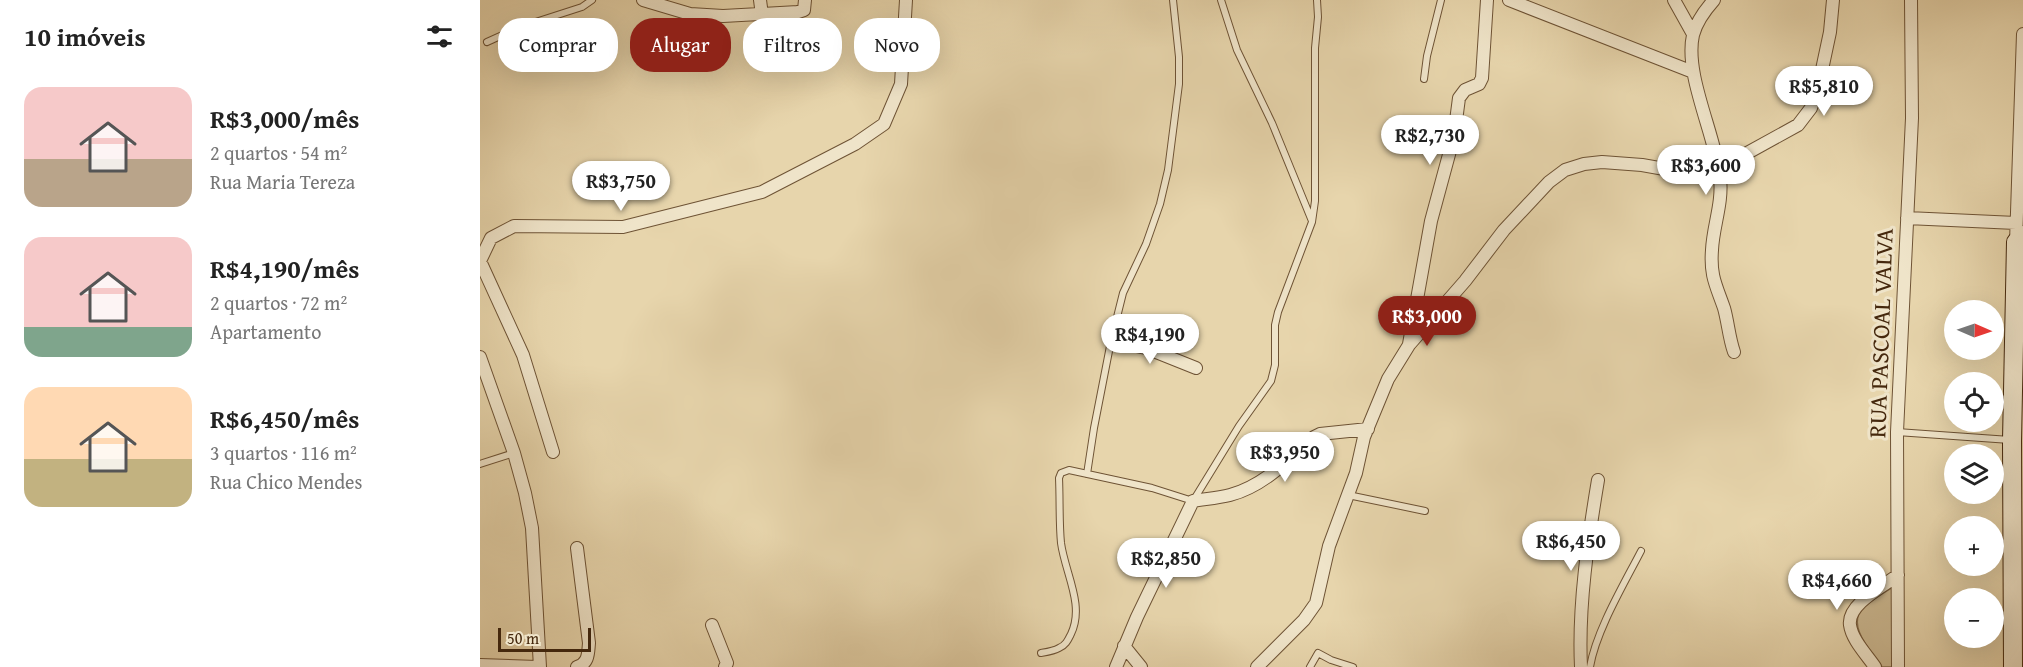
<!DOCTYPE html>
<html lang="pt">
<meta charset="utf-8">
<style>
body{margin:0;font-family:"Gentium Book Plus",serif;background:#f2f2f2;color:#222;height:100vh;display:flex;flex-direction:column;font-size:22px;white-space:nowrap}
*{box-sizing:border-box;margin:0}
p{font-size:20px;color:#767676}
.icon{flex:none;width:33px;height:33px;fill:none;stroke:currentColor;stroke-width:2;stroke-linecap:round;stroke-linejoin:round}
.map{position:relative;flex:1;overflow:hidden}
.sheet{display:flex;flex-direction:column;background:#fff;width:480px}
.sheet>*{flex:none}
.banner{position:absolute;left:18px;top:18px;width:570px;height:54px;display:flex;gap:12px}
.needle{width:39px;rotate:92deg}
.fabs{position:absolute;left:1464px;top:300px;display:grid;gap:12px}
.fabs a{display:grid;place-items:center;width:60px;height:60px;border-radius:50%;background:#fff;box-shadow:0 6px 24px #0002;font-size:30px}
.scale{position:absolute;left:18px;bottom:15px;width:93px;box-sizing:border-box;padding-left:6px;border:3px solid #45280d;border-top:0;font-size:16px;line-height:21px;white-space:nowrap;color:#45280d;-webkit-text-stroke:4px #efe4c9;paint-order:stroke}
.price{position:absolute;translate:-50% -51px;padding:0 14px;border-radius:21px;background:#fff;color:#222;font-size:20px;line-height:39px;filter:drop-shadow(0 2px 3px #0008)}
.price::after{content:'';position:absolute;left:50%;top:36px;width:18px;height:14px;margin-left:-9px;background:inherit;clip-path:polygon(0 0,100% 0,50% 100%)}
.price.active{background:#8f2418;color:#fff}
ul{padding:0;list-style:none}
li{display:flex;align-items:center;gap:18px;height:150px;padding:0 24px}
li span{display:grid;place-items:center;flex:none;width:168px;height:120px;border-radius:18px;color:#555}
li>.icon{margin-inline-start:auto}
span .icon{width:72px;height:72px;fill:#fffc;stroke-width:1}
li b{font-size:26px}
h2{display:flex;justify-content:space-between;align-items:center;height:72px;padding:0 24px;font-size:26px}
.tag{padding:0 21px;border-radius:24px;background:#fff;box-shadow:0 6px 24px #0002;font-size:21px;line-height:54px}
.tag.active{background:#8f2418;color:#fff}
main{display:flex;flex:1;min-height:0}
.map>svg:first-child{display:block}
.green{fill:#cbb891;stroke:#88704f;stroke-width:1.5}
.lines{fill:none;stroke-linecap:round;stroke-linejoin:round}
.lane-casing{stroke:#6e5335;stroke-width:8}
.street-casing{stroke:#6e5335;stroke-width:14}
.secondary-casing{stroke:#45280d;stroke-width:20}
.lane{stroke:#efe4c9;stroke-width:6}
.street{stroke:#efe4c9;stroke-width:12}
.secondary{stroke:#efe4c9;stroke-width:18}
.labels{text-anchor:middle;stroke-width:6;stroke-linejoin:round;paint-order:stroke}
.street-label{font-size:24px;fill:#45280d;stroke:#efe4c9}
</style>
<main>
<section class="sheet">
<h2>10 imóveis<svg class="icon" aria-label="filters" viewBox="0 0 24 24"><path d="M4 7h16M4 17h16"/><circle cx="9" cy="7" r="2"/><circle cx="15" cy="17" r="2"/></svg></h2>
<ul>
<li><span style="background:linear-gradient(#f6c9c9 60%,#b9a48a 0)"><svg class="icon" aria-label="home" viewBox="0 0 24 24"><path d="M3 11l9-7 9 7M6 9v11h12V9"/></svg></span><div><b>R$3,000/mês</b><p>2 quartos · 54 m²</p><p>Rua Maria Tereza</p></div></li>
<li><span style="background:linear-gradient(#f6c9c9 75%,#7fa58c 0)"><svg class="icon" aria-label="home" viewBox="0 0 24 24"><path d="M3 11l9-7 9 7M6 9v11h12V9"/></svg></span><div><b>R$4,190/mês</b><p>2 quartos · 72 m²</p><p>Apartamento</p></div></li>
<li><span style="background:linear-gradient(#ffd9b3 60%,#c2b280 0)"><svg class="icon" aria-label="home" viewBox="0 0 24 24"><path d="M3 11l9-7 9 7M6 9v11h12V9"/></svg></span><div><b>R$6,450/mês</b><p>3 quartos · 116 m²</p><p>Rua Chico Mendes</p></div></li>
</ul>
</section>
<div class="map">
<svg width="1543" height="667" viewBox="0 0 1543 667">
<rect width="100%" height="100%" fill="#e7d5ac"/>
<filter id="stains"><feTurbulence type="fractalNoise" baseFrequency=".00333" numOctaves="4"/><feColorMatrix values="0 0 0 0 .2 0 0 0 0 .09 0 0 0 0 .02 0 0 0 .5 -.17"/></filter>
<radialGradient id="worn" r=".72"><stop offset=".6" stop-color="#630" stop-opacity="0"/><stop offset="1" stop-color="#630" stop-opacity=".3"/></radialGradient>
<path class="green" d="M1416 585 1417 667H1402C1391 651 1364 624 1385 606 1394 598 1406 592 1416 585Z"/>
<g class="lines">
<g class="lane-casing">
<path id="lane" d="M741 0 757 50 792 123 832 221
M7 42 40 27 102 7 112 0
M944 79 947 56 961 0
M1417 432 1530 440
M0 464 34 453
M607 474 614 428 631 341 643 293 666 244 680 204 688 170 699 84V57L693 0
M868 495 945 511
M561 653C567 652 574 651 579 648 586 645 588 640 591 634 605 605 585 573 581 543 579 522 580 499 579 478L581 473 589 470 672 488 713 501 759 426 791 381 795 365V325L798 312 832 222 835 201V48L838 17 837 0
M830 667 838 653 851 660 873 667
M1110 667C1116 631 1144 584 1161 551"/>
</g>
<g class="street-casing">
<path id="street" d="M163 0 210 14 243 16 318 12 324 10 325 0
M280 0 282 15
M1029 0 1213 72
M1194 0 1213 34
M1234 0C1226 9 1216 23 1213 35 1204 75 1236 136 1240 178 1243 203 1233 226 1232 250 1230 276 1236 285 1244 308 1248 322 1249 338 1254 352
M1427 218 1536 223
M1536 242 1543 34
M631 341 666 348 716 368
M929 344 951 221 974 136 979 98 985 90 999 84 1002 78 1007 0
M0 357 34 453 45 493 52 528 60 667
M73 452 43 355 0 261 11 238 34 226 143 227 282 192 375 144 404 124 421 84 426 0
M97 548 109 643C108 653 109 663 97 667
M232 625 247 663 245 667
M644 646 661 667
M0 665 57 667
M636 667 657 617 713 501C725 499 738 498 750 495 784 486 809 459 834 437L840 434 888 429
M777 667 824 620 836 603 849 546 876 473 884 437 908 379 929 345 985 281 1024 230 1069 182 1085 170 1104 164 1122 162 1162 165 1207 173 1227 171 1260 157 1318 125 1331 108 1340 79 1350 32 1353 0
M1101 667C1098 606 1108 540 1118 480
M1395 667C1387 655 1372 640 1370 625 1367 604 1404 586 1418 575
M1418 667 1417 432 1432 118 1431 0"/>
</g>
<g class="secondary-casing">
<path id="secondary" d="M1533 667 1532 441 1536 242 1543 235"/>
</g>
<use href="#lane" class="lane"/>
<use href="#street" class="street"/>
<use href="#secondary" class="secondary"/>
</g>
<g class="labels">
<g class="street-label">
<text transform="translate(1401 333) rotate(-88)" y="8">RUA PASCOAL VALVA</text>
</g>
</g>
<rect width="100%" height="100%" filter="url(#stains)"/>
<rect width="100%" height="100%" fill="url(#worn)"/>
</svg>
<div class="fabs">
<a><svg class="needle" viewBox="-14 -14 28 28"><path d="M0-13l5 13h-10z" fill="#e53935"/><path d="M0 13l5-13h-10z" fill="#767676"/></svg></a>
<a><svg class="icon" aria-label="locate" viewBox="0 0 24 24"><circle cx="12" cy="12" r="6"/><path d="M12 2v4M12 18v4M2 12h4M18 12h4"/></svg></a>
<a><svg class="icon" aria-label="layers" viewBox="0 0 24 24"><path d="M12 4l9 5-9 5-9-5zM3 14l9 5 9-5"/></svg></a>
<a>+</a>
<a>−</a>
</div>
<div class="scale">50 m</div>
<b class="price" style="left:1344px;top:117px">R$5,810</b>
<b class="price" style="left:950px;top:166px">R$2,730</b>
<b class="price" style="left:1226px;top:196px">R$3,600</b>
<b class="price" style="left:141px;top:212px">R$3,750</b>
<b class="price active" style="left:947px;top:347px">R$3,000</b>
<b class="price" style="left:670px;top:365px">R$4,190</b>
<b class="price" style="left:805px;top:483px">R$3,950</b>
<b class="price" style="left:1091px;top:572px">R$6,450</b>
<b class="price" style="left:686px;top:589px">R$2,850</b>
<b class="price" style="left:1357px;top:611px">R$4,660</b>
<div class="banner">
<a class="tag">Comprar</a>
<a class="tag active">Alugar</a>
<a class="tag">Filtros</a>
<a class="tag">Novo</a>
</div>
</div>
</main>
